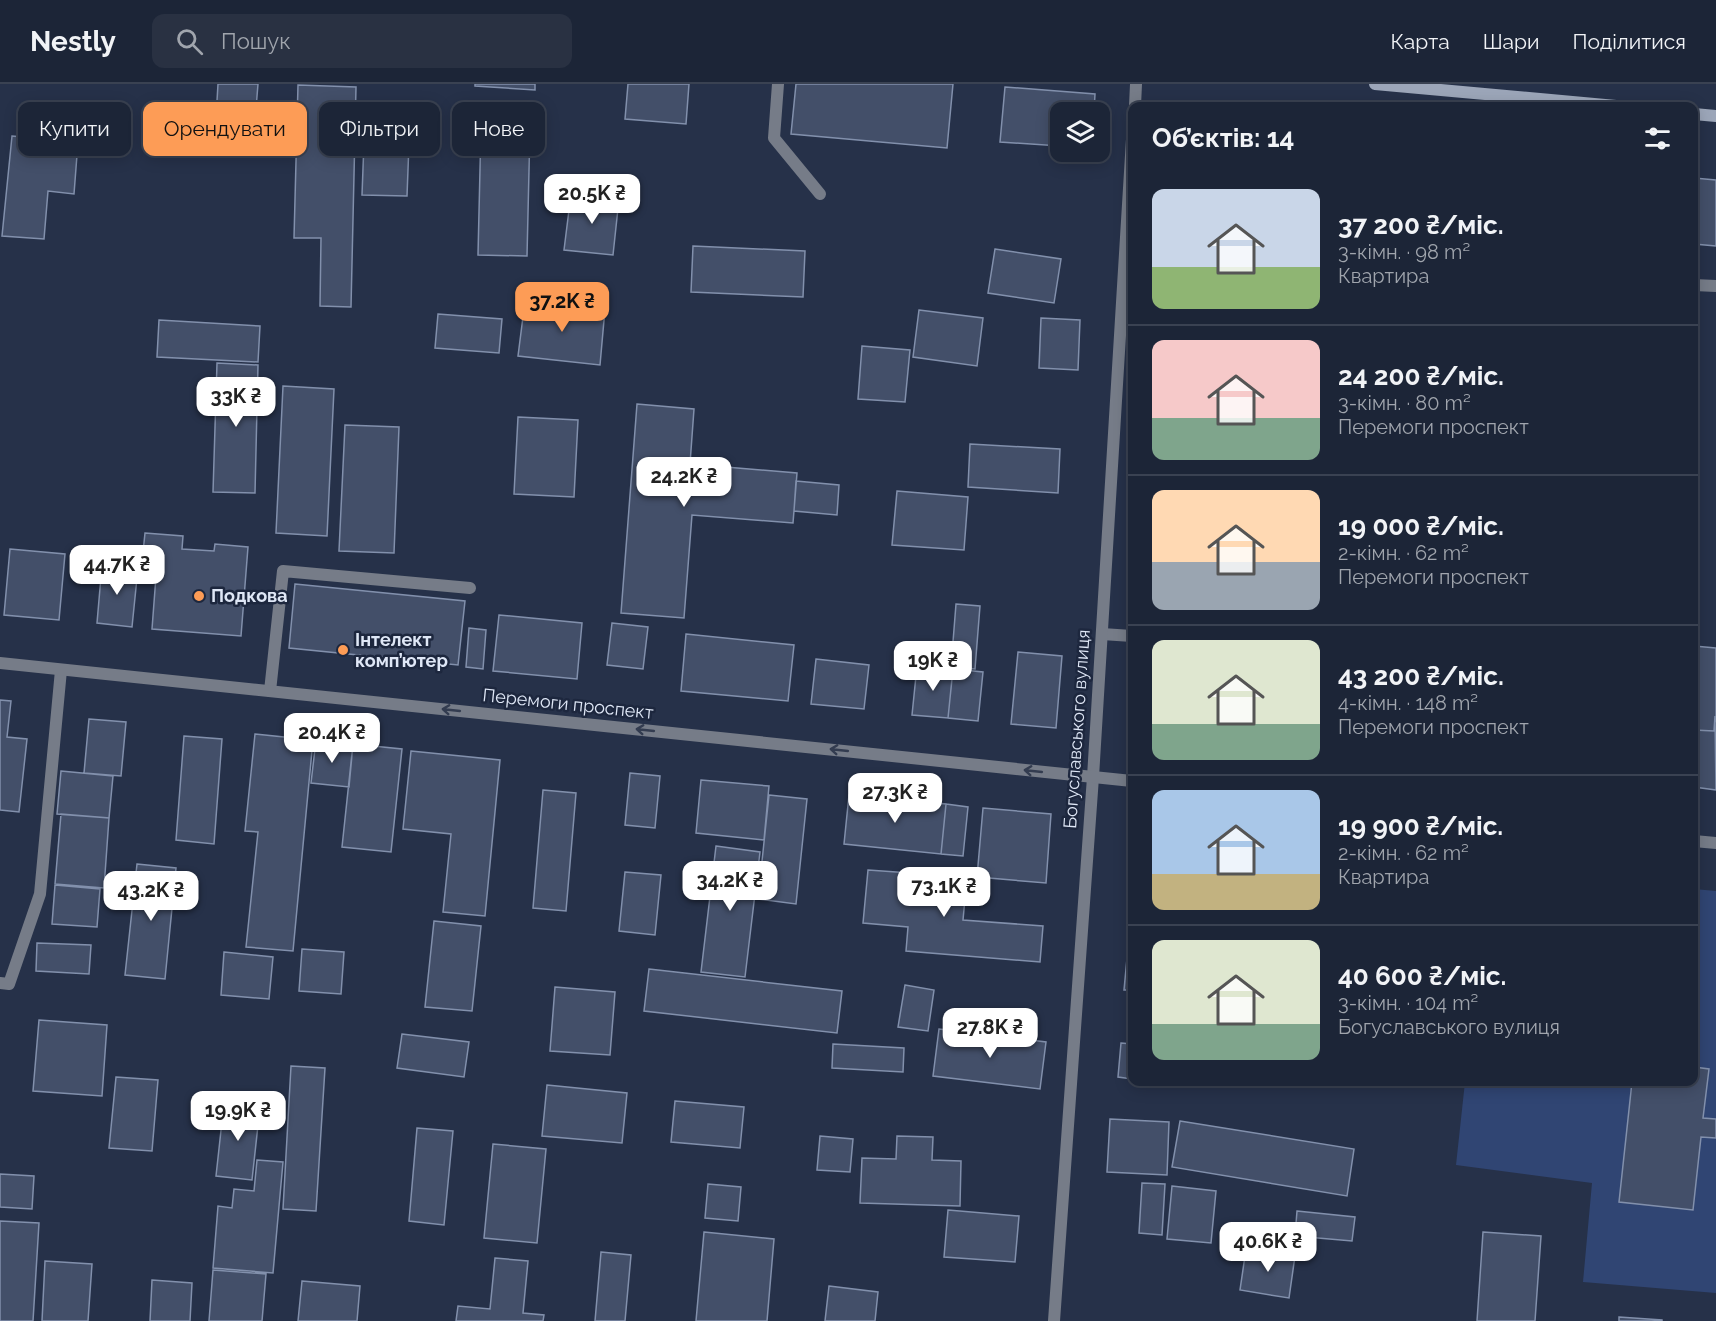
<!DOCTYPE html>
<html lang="uk">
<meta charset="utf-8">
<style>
body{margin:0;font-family:Raleway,sans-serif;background:#293142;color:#f1f3f6;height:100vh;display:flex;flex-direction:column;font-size:22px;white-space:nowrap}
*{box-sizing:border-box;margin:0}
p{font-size:20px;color:#a0a5ad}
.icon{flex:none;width:33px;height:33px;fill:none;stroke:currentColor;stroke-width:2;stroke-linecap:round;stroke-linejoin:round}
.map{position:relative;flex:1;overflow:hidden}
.sheet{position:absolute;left:1128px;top:18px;width:570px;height:984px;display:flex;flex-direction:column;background:#1c2537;border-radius:12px;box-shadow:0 3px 15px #0003,0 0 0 2px #3a4252}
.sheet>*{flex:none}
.guide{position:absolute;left:18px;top:18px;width:570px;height:54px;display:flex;gap:12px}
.fabs{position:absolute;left:1050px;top:18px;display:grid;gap:12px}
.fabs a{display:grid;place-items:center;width:60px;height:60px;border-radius:12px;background:#1c2537;box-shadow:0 3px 15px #0003,0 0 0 2px #3a4252;font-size:30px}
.price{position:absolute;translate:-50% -51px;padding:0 14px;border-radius:12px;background:#fff;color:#222;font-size:20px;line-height:39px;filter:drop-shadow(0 2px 3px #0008)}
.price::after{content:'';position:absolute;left:50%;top:36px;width:18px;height:14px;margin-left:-9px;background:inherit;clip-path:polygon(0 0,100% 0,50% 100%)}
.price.selected{background:#fd9c56;color:#111}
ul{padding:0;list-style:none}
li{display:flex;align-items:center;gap:18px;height:150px;padding:0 24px}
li+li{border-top:2px solid #3a4252}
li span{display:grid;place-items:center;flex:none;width:168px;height:120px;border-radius:12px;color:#555}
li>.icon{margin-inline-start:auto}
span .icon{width:72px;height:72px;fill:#fffc;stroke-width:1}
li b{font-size:26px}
h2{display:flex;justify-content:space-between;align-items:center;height:72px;padding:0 24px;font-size:26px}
.pill{padding:0 21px;border-radius:12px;background:#1c2537;box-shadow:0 3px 15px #0003,0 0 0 2px #3a4252;font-size:21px;line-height:54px}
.pill.selected{background:#fd9c56;color:#111}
header{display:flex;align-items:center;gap:36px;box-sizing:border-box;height:84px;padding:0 30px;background:#1c2537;border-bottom:2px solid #3a4252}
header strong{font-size:28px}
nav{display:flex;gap:33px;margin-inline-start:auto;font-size:21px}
.search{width:420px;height:54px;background:#293142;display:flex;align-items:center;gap:15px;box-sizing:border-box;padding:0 21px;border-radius:12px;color:#a0a5ad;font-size:22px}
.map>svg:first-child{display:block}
.green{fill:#304573}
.building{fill:#434f69;stroke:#8290ac;stroke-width:1.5}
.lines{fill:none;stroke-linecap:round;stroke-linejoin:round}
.service{stroke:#767c88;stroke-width:12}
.minor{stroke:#767c88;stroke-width:12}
.tertiary{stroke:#767c88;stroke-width:12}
.secondary{stroke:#9ca6b9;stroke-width:12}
.oneway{stroke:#333c50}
.poi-dot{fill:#fd9c56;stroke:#1d273e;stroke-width:2}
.labels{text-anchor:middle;stroke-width:5;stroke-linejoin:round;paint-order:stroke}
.poi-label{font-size:18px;font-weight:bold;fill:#dfe7f6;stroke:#1d273e;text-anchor:start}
.street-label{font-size:18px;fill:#dfe7f6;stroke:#1d273e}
</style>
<header>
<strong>Nestly</strong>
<div class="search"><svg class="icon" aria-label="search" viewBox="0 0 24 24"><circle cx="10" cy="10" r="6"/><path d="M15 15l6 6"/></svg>Пошук</div>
<nav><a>Карта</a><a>Шари</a><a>Поділитися</a></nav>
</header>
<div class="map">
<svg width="1716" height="1237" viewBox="0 0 1716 1237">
<rect width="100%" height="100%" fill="#263149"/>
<path class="green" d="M1694 805 1716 807V1209L1583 1198 1592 1099 1456 1081 1465 998H1694Z"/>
<path class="building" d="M218 0H258L255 37 216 34Z
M475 0H535V6L475 2Z
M628 0H689L686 40 625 35Z
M796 0H953L947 64 791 50Z
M298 1 356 3 351 223 320 222 321 154H294Z
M1005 3 1095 10 1094 28H1060V62L1000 58Z
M365 31 410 33 407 112 362 111Z
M481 43 530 44 527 172 478 171Z
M12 52 78 58 74 110 48 107 44 155 2 152Z
M1694 94 1716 96V162L1694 160Z
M571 110 619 115 613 171 564 166Z
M693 162 805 167 803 213 691 208Z
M995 165 1061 175 1054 219 988 209Z
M525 217 605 225 600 281 518 272Z
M919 226 983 234 977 282 913 273Z
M438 230 502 235 499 269 435 264Z
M1041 234 1080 236 1078 286 1039 284Z
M159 236 260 242 258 278 157 273Z
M862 262 910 266 905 318 858 315Z
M217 279 258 281 255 409 213 408Z
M283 302 334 305 327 452 276 449Z
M637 320 694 325 690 380 797 389 793 439 692 431 684 534 621 529Z
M518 333 578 336 574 413 514 410Z
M345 341 399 343 394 469 339 467Z
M970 360 1060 365 1058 409 968 403Z
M796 397 839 401 837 431 794 427Z
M897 407 968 413 964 466 892 461Z
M145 449 183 452 182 465 214 467 215 460 248 463 241 552 152 545 157 479 142 478Z
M10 465 65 470 59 536 4 531Z
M102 481 138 484 132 543 97 539Z
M295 500 465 517 458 581 289 564Z
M956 520 980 522 975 585 951 583Z
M499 531 582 539 577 595 493 587Z
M612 539 648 543 643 585 607 581Z
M469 544 486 546 483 585 466 583Z
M686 550 794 561 788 617 681 607Z
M1694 562 1716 564V632L1714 647 1694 646Z
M1018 568 1062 572 1056 644 1011 640Z
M816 575 869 581 864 625 811 620Z
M917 582 953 585 948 634 912 631Z
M953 585 983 588 978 637 948 634Z
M0 616 11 617 7 653 27 655 19 728 0 726Z
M1715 632 1716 706 1694 703V646L1714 647Z
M89 635 126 638 121 692 84 689Z
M255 650 313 656 293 867 246 863 258 748 245 747Z
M184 652 222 655 214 760 176 756Z
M316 656 353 660 349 703 311 699Z
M353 660 402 665 391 768 342 763Z
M411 667 500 676 485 832 443 828 451 750 403 745Z
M61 687 113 692 109 734 57 730Z
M630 689 660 692 655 744 625 741Z
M701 696 769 702 764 756 696 749Z
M543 706 576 709 566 827 533 824Z
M769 711 807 715 796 820 758 815Z
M849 711 946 720 941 770 844 760Z
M946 720 968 723 963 772 941 770Z
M983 724 1051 730 1046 799 977 793Z
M61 730 109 734 104 804 55 800Z
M716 762 760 768 745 893 701 888Z
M137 780 176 784 165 895 125 891Z
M868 786 967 793 963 836 1043 842 1040 878 906 867 908 843 863 839Z
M625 788 661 791 655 851 619 847Z
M55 801 100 805 97 843 52 840Z
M434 837 481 842 472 927 425 923Z
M37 859 91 861 89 890 36 887Z
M1128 864H1132V906H1124Z
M302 865 344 868 341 910 299 907Z
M224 868 273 873 269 915 221 911Z
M649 885 842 907 837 949 644 927Z
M905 901 934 906 928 947 898 943Z
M555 903 615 908 610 971 550 967Z
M39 936 107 941 102 1012 33 1007Z
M939 945 1046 958 1040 1005 933 992Z
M402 950 469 958 464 993 397 984Z
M1121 959 1132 960V995L1118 993Z
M833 960 904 964 903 988 832 984Z
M291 982 325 984 316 1127 283 1125Z
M1694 983 1709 985 1703 1034 1716 1035V1054L1701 1053 1693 1126 1619 1118 1632 998H1694Z
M116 993 158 996 152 1067 109 1064Z
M547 1001 627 1009 622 1059 542 1052Z
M675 1017 744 1023 740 1064 671 1058Z
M224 1019 260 1023 252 1096 216 1092Z
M1110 1035 1169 1038 1167 1091 1107 1088Z
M1180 1037 1354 1065 1347 1112 1172 1083Z
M417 1044 453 1047 444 1141 409 1137Z
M820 1052 853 1055 850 1088 817 1086Z
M897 1052 933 1053 932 1076 961 1077 960 1122 860 1119 862 1074 896 1075Z
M493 1060 546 1065 537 1159 484 1154Z
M257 1076 283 1078 273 1189 213 1184 218 1122 232 1124 234 1105 254 1107Z
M0 1090 34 1092 32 1125 0 1123Z
M1142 1099 1165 1100 1162 1151 1139 1149Z
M708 1100 741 1103 738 1137 705 1134Z
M1172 1102 1216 1107 1211 1159 1167 1155Z
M948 1126 1019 1132 1015 1178 944 1173Z
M1297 1127 1355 1133 1352 1157 1295 1152Z
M0 1137 39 1139 33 1237H0Z
M704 1148 774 1155 767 1237H696Z
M1483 1148 1541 1152 1535 1237H1477Z
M1246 1165 1295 1172 1289 1214 1240 1206Z
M601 1168 631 1171 625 1237H595Z
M495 1174 528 1177 523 1229 544 1231 543 1237H456L458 1222 490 1225Z
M45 1177 92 1180 88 1237H42Z
M213 1186 266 1190 262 1237H209Z
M152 1196 192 1199 190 1237H150Z
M302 1197 360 1202 357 1237H298Z
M829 1202 878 1208 875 1237H825Z
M1619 1233 1662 1236V1237H1619Z"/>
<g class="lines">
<path class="service" d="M778 0 774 54 820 110
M1694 201 1716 202
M1102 550 1132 552
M270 607 283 487 470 504
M0 899 9 900 40 810 61 586"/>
<path class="minor" d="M1135 22 1136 0
M1054 1237 1093 693 1132 55"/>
<path class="tertiary" d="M0 579 1132 697
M1694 757 1716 759"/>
<path class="secondary" d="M1375 0 1616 22
M1694 30 1716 32"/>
</g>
<defs><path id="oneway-shaft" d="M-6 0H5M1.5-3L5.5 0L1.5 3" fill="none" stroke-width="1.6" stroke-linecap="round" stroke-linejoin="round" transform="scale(1.5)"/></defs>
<g class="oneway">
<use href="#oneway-shaft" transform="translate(451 626) rotate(-174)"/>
<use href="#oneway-shaft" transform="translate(645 646) rotate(-174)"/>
<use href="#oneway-shaft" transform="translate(839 666) rotate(-174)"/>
<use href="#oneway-shaft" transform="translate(1033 687) rotate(-174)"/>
</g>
<g class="poi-dot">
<circle cx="199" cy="512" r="6"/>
<circle cx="343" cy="566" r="6"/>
</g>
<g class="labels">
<g class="poi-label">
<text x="211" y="518">Подкова</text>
<text x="355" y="562">Інтелект<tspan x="355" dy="21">комп’ютер</tspan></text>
</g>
<g class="street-label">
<text transform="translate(568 620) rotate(6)" y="6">Перемоги проспект</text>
<text transform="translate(1077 645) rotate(-86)" y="6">Богуславського вулиця</text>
</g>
</g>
</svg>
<div class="fabs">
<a><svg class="icon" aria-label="layers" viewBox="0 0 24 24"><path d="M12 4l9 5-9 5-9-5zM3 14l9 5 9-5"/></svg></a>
</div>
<b class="price" style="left:592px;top:141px">20.5K ₴</b>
<b class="price selected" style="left:562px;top:249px">37.2K ₴</b>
<b class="price" style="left:236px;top:344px">33K ₴</b>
<b class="price" style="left:684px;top:424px">24.2K ₴</b>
<b class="price" style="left:117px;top:512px">44.7K ₴</b>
<b class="price" style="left:933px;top:608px">19K ₴</b>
<b class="price" style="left:332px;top:680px">20.4K ₴</b>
<b class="price" style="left:895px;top:740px">27.3K ₴</b>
<b class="price" style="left:730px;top:828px">34.2K ₴</b>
<b class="price" style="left:944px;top:834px">73.1K ₴</b>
<b class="price" style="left:151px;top:838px">43.2K ₴</b>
<b class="price" style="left:990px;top:975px">27.8K ₴</b>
<b class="price" style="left:238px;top:1058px">19.9K ₴</b>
<b class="price" style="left:1268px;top:1189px">40.6K ₴</b>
<div class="guide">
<a class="pill">Купити</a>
<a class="pill selected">Орендувати</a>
<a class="pill">Фільтри</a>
<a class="pill">Нове</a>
</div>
<section class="sheet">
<h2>Об’єктів: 14<svg class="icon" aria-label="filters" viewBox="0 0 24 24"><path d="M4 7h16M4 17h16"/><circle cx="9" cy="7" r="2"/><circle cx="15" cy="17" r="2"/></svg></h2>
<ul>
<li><span style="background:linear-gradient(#c9d6e8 65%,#8fb573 0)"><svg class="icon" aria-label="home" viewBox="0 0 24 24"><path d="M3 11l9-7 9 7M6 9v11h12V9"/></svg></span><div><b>37 200 ₴/міс.</b><p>3-кімн. · 98 m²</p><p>Квартира</p></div></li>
<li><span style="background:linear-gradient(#f6c9c9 65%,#7fa58c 0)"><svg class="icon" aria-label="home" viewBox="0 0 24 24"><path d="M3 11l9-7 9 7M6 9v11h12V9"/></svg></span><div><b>24 200 ₴/міс.</b><p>3-кімн. · 80 m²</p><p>Перемоги проспект</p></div></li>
<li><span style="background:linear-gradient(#ffd9b3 60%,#9aa5b1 0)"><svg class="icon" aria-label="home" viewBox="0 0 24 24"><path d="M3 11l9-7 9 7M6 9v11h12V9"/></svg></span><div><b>19 000 ₴/міс.</b><p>2-кімн. · 62 m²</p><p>Перемоги проспект</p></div></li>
<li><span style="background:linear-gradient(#dfe7d0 70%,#7fa58c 0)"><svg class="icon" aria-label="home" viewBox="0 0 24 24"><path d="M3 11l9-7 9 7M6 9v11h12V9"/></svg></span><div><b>43 200 ₴/міс.</b><p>4-кімн. · 148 m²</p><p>Перемоги проспект</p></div></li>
<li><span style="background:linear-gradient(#a9c7e8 70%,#c2b280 0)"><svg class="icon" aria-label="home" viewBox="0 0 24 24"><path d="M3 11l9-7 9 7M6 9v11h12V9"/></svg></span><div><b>19 900 ₴/міс.</b><p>2-кімн. · 62 m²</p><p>Квартира</p></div></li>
<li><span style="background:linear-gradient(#dfe7d0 70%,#7fa58c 0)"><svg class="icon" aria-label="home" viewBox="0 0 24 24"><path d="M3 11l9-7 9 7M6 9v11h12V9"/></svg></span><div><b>40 600 ₴/міс.</b><p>3-кімн. · 104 m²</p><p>Богуславського вулиця</p></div></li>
</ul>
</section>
</div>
